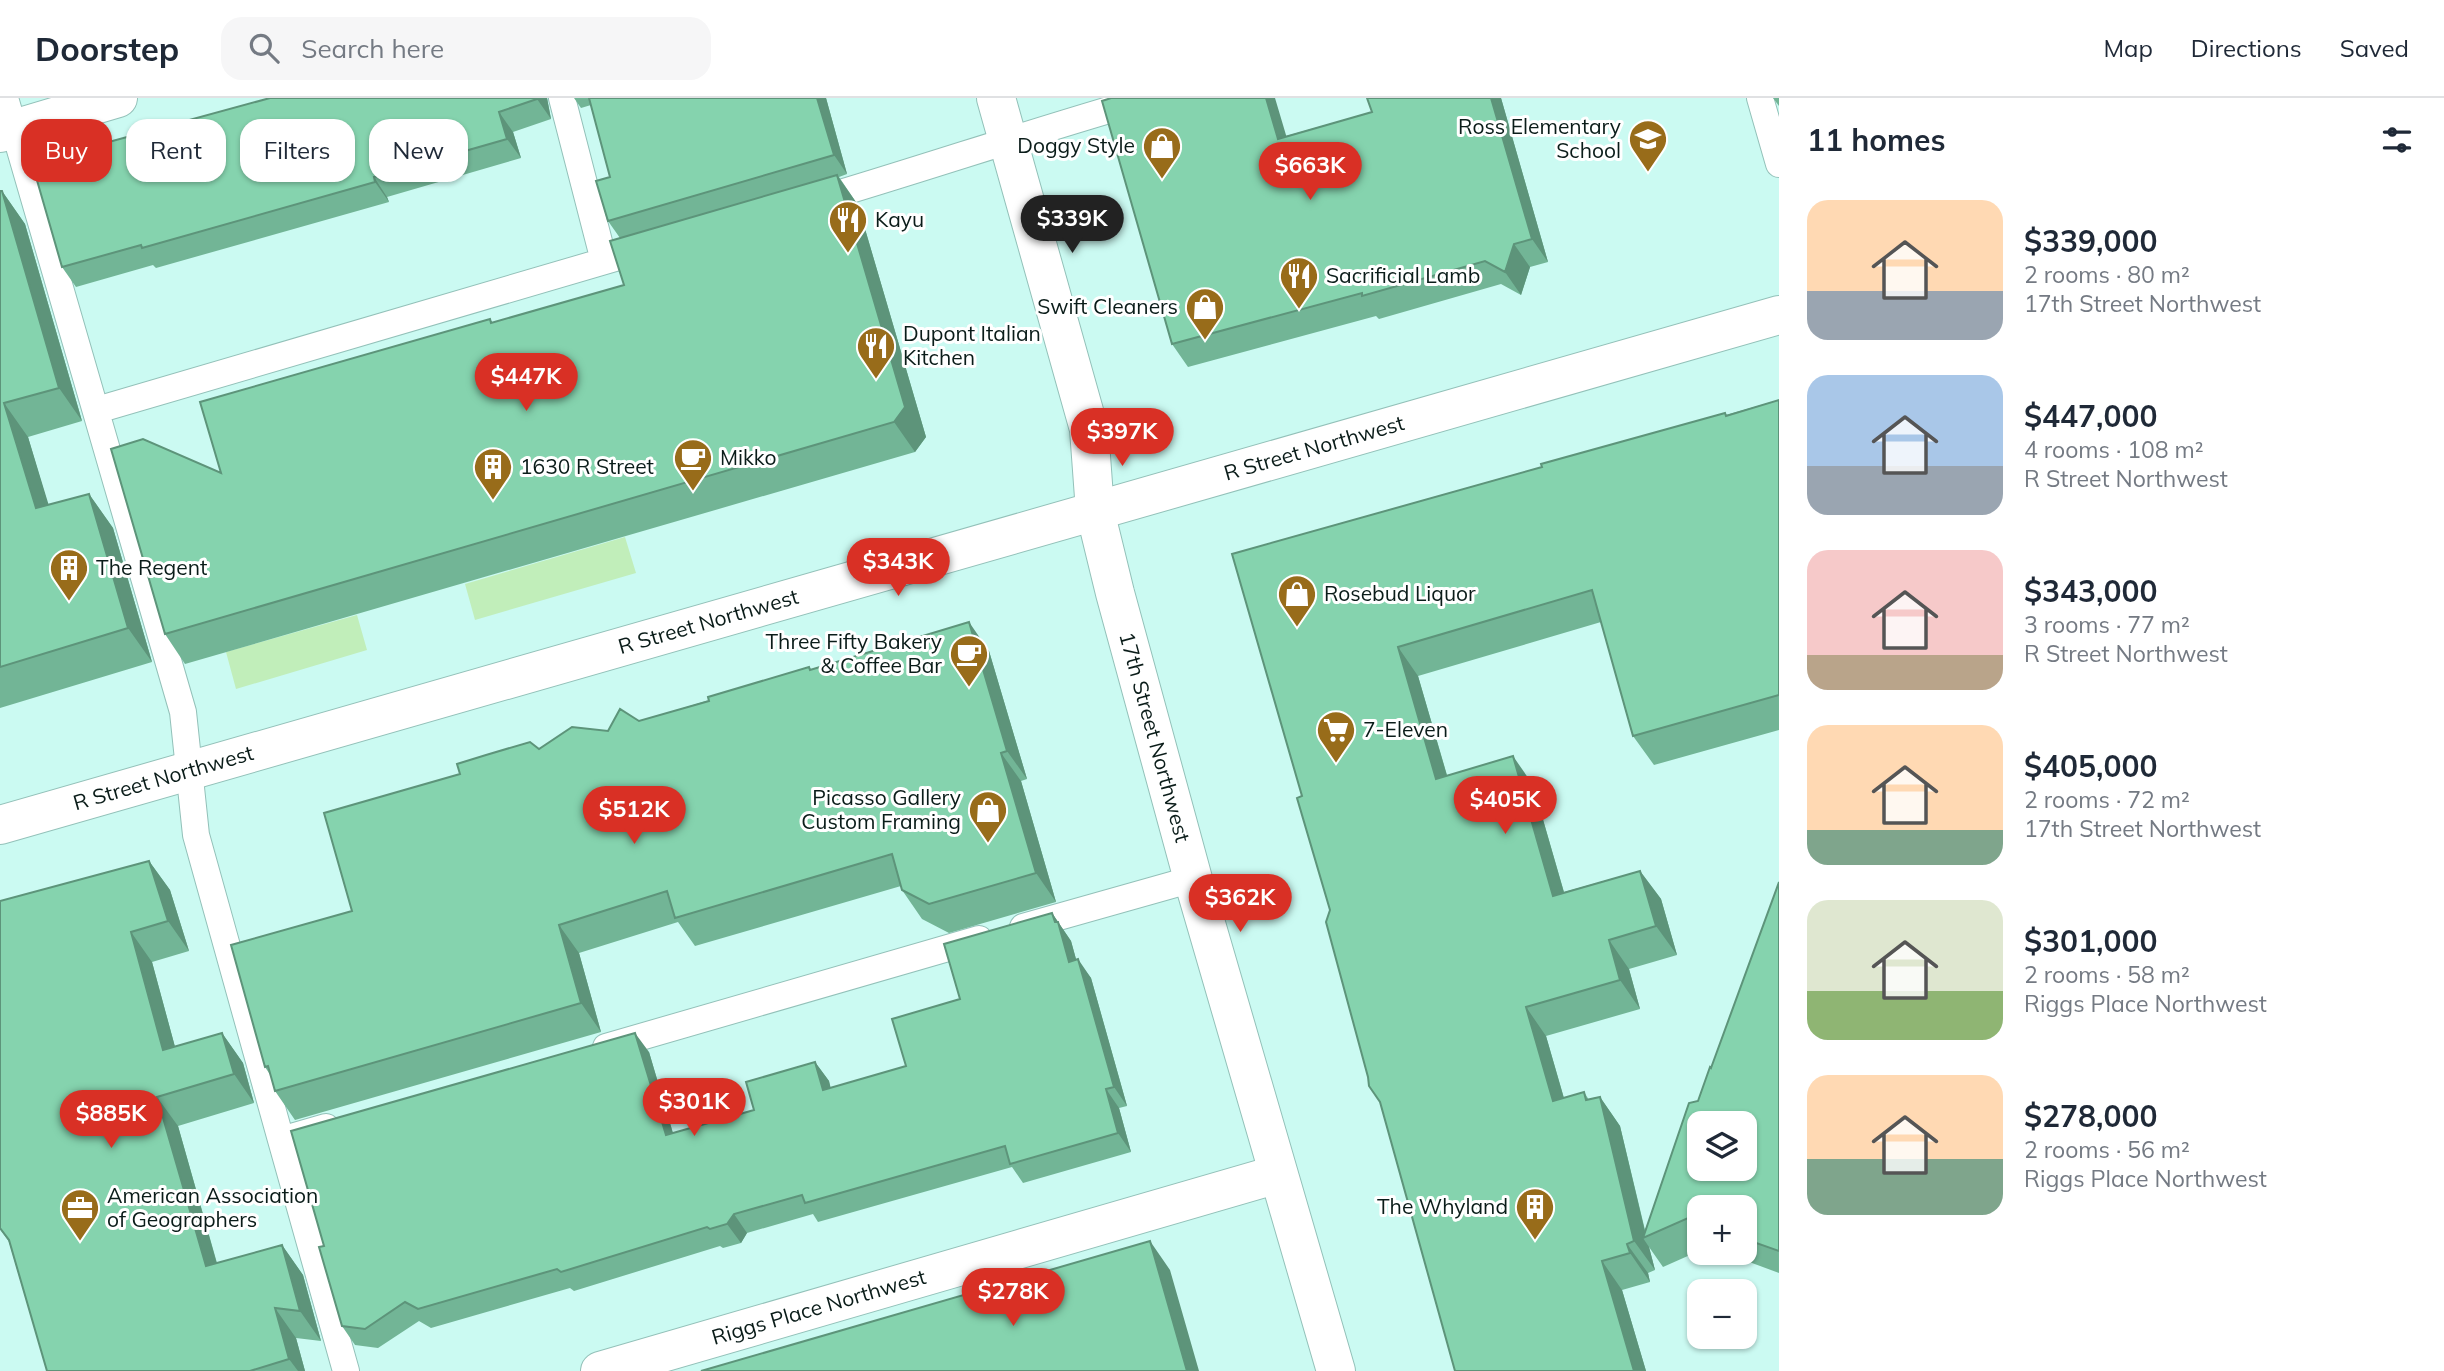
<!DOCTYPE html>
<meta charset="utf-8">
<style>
body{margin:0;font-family:Mulish,sans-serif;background:#f6f6f7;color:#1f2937;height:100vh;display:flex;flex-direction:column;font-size:26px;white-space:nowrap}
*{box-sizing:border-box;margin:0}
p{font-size:23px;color:#747a83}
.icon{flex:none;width:38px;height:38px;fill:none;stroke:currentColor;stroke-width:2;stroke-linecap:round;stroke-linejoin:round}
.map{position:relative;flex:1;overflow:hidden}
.sheet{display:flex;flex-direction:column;background:#fff;width:665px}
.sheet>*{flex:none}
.top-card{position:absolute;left:21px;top:21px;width:665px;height:63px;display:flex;gap:14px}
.buttons{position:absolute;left:1687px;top:1013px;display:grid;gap:14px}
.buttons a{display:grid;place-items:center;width:70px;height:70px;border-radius:14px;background:#fff;box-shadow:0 2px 5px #0004;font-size:35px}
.price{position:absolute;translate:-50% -60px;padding:0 16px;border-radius:24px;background:#d93025;color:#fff;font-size:23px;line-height:46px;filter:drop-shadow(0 2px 4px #0008)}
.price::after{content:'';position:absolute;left:50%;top:42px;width:21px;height:16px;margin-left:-10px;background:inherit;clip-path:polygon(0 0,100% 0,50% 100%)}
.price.active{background:#222;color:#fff}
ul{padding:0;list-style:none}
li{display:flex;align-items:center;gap:21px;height:175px;padding:0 28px}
li span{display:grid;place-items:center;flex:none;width:196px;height:140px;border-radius:21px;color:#555}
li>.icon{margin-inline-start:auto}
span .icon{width:84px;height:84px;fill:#fffc;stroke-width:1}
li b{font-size:30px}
h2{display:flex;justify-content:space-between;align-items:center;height:84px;padding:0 28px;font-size:30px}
.tag{padding:0 24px;border-radius:21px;background:#fff;box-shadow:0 2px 5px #0004;font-size:24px;line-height:63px}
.tag.active{background:#d93025;color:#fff}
header{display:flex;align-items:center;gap:42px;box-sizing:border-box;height:98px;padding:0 35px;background:#fff;border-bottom:2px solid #e0e1e3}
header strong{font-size:33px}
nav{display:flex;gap:38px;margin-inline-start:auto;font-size:24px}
.search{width:490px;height:63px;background:#f6f6f7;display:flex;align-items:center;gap:18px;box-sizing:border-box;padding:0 24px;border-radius:21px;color:#747a83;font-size:26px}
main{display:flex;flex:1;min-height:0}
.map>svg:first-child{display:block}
.green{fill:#c1eeba}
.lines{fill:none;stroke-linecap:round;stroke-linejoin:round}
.lane-casing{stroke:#93c1b9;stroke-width:28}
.street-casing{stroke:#93c1b9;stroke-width:40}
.secondary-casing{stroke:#93c1b9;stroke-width:40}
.lane{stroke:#fff;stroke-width:26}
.street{stroke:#fff;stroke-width:38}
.secondary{stroke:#fff;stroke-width:38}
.wall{fill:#72b596}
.shaded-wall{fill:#5d947a}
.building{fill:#85d3ae;stroke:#5d947a;stroke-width:2;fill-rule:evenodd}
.labels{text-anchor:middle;stroke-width:6;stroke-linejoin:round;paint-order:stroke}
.poi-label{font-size:21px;fill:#0a1c19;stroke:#fff;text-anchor:start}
.street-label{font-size:21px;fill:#0a1c19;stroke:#fff}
</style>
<header>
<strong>Doorstep</strong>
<div class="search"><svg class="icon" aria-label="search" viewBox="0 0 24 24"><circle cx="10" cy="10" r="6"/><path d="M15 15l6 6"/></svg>Search here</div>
<nav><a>Map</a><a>Directions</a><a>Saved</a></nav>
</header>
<main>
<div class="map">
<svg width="1779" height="1273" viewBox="0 0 1779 1273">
<rect width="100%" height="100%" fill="#cbfaf2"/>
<path class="green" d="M625 439 636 475 475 522 465 486Z
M357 517 367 552 236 591 226 554Z"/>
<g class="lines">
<g class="lane-casing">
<path id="lane" d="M5 0 183 614 196 737 281 1042
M562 0 604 163
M1760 0 1779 66
M814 103C926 70 1037 32 1150 0
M97 312 649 150
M1023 829 1193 781
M606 949 979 841
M326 1029 281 1042 346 1273"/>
</g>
<g class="street-casing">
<g id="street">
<path d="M0 35 118 0"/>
<path id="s1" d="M600 1273 1278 1076"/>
</g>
</g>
<g class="secondary-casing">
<g id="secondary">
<path id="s2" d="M996 0 1089 331 1095 413 1115 495 1193 781 1336 1273"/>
<path id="s3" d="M0 727 1779 217"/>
</g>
</g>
<use href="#lane" class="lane"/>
<use href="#street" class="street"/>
<use href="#secondary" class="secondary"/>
</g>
<path class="wall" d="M270 0H547L551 21 513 34 521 60 387 99 389 104 156 170 153 167 76 189 62 169Z
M574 0H826L847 76 839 79 858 107 926 339 915 354 185 566 165 536 221 375 490 221 493 225 624 187 620 140 608 123 610 79 591 7 581 10Z
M1367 0H1501L1548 164 1530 169 1521 197 1501 186 1379 221 1376 218 1188 269 1172 246 1286 38 1372 14Z
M1773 0H1779V8Z
M0 93H2L25 126 82 323 28 339 48 407 89 396 113 430 152 564 0 610Z
M1779 302V632L1654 667 1633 638 1601 524 1418 578 1447 677 1533 687 1564 794 1640 773 1661 801 1677 857 1629 871 1640 911 1546 938 1564 1000 1584 994 1589 1002 1600 999 1620 1028 1645 1132 1711 970 1779 784V1175L1725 1155H1745V1110H1699V1153L1663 1169 1649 1149 1655 1172 1648 1175 1650 1184 1622 1192 1646 1273H1455L1380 1005 1368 979 1330 812 1302 698 1232 456Z
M989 553 1027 681 1021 683 1056 804 949 835 922 821 902 792 901 788 695 848 678 824 579 855 601 934 295 1022 275 993 271 978 265 969 352 813 460 676 539 651 608 633 811 571Z
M149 763 170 792 189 853 152 864 175 949 222 935 243 965 254 1005 178 1028 217 1165 282 1147 303 1177 321 1243 296 1240 305 1273H47L9 1144 0 1131Z
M1052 815 1071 843 1076 861 1091 880 1127 1008 1119 1010 1131 1054 1023 1085 1012 1069 818 1124 813 1116 747 1135 741 1145 723 1150 720 1148 574 1193 570 1190 431 1230 419 1223 378 1250 355 1247 342 1228 324 1148 649 954 673 1035 754 1012 815 964 829 983 830 990 906 968 960 901Z"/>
<path class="shaded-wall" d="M537 0H547L551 21 537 1Z
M817 0H826L847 76 834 57Z
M1266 0H1275L1294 64 1278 41Z
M1491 0H1501L1548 164 1532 141Z
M499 14 513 34 521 60 507 41Z
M837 77 858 107 926 339 915 354 894 324Z
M374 79 387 99 389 104 375 84Z
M2 93 25 126 82 323 59 290Z
M1514 146 1530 169 1521 197 1505 174Z
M4 305 28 339 60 444 36 410Z
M89 396 113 430 152 564 128 530Z
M969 524 989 553 1027 681 1007 653Z
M1398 549 1418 578 1456 709 1436 681Z
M1001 655 1021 683 1056 804 1036 775Z
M1513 658 1533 687 1573 826 1553 798Z
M149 763 170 792 189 853 168 823Z
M1640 773 1661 801 1677 857 1656 828Z
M1052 815 1071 843 1082 883 1069 864Z
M559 827 579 855 601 934 581 905Z
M131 834 152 864 184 982 163 952Z
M1609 842 1629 871 1640 911 1620 882Z
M1078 861 1091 880 1127 1008 1114 989Z
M1526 909 1546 938 1573 1032 1553 1003Z
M222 935 243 965 254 1005 234 976Z
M635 935 649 954 679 1056 666 1037Z
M815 964 829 983 836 1011 823 992Z
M1106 991 1119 1010 1131 1054 1118 1035Z
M157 999 178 1028 226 1198 206 1168Z
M1600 999 1620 1028 1646 1138 1643 1140 1649 1149 1655 1172 1634 1143Z
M734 1116 747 1135 741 1145 727 1126Z
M1150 1143 1170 1172 1199 1273H1187Z
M1627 1146 1648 1175 1650 1184 1630 1155Z
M282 1147 303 1177 321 1243 300 1213Z
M1602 1163 1622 1192 1646 1273H1634Z
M275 1210 296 1240 305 1273H298L289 1261Z"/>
<path class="building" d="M270 0H537V1L499 14 507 41 374 79 375 84 142 150 141 147 62 169 32 65Z
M589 0H817L834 57 608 123 596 83 610 79Z
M1111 0H1266L1278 41 1372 14 1367 0H1491L1532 141 1514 146 1505 174 1485 163 1362 198V195L1172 246 1102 3Z
M837 77 905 309 894 324 165 536 111 351 143 341 221 375 200 304 490 221 491 225 624 187 610 143Z
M0 93H2L59 290 4 305 36 410 89 396 128 530 0 569Z
M1779 302V597L1633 638 1592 492 1398 549 1436 681 1513 658 1553 798 1640 773 1656 828 1609 842 1620 882 1526 909 1553 1003 1584 994 1586 1002 1600 999 1634 1143 1627 1146 1630 1155 1602 1163 1634 1273H1455L1380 1004 1369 988 1368 979 1326 824 1330 812 1297 700 1302 698 1232 456 1542 369 1541 366 1725 315 1726 318Z
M969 524 1007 653 1001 655 1036 775 929 806 902 792 892 756 675 820 667 793 559 827 581 905 275 993 268 968 265 969 231 847 352 813 324 715 460 676 457 666 486 657 530 644 539 651 572 629 608 633 620 611 639 623 709 603 708 599 809 569 810 572Z
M149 763 168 823 131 834 163 952 222 935 234 976 157 999 206 1168 282 1147 300 1213 275 1210 289 1261 250 1273H47L9 1142 0 1130V803Z
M1779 784V1153L1745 1141V1110H1699V1124L1688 1120 1643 1140 1689 1005 1698 1003 1710 969 1711 970ZM1699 1026H1745V1071H1699Z
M1052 815 1055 824H1058L1069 864 1078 861 1114 989 1106 991 1118 1035 1010 1066 1005 1048 805 1105 802 1097 734 1116 727 1126 710 1131 707 1129 561 1174 557 1171 418 1211 405 1204 365 1231 342 1228 319 1149 324 1148 291 1033 635 935 666 1037 754 1012 746 984 815 964 823 992 906 968 892 921 960 901 944 846Z
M1150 1143 1187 1273H701Z"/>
<defs>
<g id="school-pin" transform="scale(2.0125)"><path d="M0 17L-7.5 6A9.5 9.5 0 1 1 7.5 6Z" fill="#986c1a" stroke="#fff"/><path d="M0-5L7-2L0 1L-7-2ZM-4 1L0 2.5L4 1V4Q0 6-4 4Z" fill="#fff"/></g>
<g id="shop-pin" transform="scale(2.0125)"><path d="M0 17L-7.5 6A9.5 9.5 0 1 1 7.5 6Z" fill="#986c1a" stroke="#fff"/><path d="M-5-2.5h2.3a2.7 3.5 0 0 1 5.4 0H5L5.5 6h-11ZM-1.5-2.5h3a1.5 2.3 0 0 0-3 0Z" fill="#fff"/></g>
<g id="restaurant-pin" transform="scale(2.0125)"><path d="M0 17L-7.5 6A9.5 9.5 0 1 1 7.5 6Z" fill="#986c1a" stroke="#fff"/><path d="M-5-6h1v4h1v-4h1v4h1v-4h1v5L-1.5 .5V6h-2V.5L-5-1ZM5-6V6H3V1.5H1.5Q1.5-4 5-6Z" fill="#fff"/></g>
<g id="cafe-pin" transform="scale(2.0125)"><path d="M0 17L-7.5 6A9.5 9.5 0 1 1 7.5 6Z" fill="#986c1a" stroke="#fff"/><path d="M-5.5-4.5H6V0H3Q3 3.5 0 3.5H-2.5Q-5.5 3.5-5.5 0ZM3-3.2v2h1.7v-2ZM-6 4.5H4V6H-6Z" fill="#fff"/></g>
<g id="building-pin" transform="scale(2.0125)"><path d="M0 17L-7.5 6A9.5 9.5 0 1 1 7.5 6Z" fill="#986c1a" stroke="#fff"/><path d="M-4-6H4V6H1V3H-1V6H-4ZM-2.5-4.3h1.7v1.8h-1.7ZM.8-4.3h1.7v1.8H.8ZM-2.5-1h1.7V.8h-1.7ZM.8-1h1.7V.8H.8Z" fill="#fff"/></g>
<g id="supermarket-pin" transform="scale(2.0125)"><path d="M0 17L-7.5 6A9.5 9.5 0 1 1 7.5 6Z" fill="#986c1a" stroke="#fff"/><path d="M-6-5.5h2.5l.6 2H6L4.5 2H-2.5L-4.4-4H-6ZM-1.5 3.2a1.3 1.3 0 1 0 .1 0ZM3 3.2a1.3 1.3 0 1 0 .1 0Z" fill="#fff"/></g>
<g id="office-pin" transform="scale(2.0125)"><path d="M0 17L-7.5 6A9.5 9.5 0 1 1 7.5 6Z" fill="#986c1a" stroke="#fff"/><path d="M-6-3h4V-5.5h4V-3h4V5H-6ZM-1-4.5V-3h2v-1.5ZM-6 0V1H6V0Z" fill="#fff"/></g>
</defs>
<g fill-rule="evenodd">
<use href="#school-pin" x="1648" y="41"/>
<use href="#shop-pin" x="1162" y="48"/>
<use href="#restaurant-pin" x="848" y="122"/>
<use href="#restaurant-pin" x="1299" y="178"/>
<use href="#shop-pin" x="1205" y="209"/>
<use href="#restaurant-pin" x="876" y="248"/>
<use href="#cafe-pin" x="693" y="360"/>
<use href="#building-pin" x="493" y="369"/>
<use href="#building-pin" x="69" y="470"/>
<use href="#shop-pin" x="1297" y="496"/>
<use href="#cafe-pin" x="969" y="556"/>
<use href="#supermarket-pin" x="1336" y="632"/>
<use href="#shop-pin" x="988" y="712"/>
<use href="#building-pin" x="1535" y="1109"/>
<use href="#office-pin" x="80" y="1110"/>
</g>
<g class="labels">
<g class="poi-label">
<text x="1621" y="36" text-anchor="end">Ross Elementary<tspan x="1621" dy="24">School</tspan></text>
<text x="1135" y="55" text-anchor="end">Doggy Style</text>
<text x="875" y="129">Kayu</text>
<text x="1326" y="185">Sacrificial Lamb</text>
<text x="1178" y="216" text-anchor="end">Swift Cleaners</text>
<text x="903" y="243">Dupont Italian<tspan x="903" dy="24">Kitchen</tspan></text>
<text x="720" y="367">Mikko</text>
<text x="520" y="376">1630 R Street</text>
<text x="96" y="477">The Regent</text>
<text x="1324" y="503">Rosebud Liquor</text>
<text x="942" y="551" text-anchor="end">Three Fifty Bakery<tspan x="942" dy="24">&amp; Coffee Bar</tspan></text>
<text x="1363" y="639">7-Eleven</text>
<text x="961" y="707" text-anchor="end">Picasso Gallery<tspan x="961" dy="24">Custom Framing</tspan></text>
<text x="107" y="1105">American Association<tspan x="107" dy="24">of Geographers</tspan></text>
<text x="1508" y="1116" text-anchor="end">The Whyland</text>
</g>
<g class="street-label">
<text dy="7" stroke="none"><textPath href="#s3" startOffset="1367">R Street Northwest</textPath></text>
<text dy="7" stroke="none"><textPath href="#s3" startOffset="737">R Street Northwest</textPath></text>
<text dy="7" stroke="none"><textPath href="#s2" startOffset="660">17th Street Northwest</textPath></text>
<text dy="7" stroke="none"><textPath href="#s3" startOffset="170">R Street Northwest</textPath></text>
<text dy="7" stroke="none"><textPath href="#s1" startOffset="228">Riggs Place Northwest</textPath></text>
</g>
</g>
</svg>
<div class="buttons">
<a><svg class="icon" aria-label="layers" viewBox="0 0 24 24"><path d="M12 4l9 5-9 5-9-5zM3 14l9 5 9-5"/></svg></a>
<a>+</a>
<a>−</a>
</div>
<b class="price" style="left:1310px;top:104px">$663K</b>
<b class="price active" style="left:1072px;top:157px">$339K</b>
<b class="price" style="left:526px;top:315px">$447K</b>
<b class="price" style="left:1122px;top:370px">$397K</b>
<b class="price" style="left:898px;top:500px">$343K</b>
<b class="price" style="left:1505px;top:738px">$405K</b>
<b class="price" style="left:634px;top:748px">$512K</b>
<b class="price" style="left:1240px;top:836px">$362K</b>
<b class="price" style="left:694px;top:1040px">$301K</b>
<b class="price" style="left:111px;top:1052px">$885K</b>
<b class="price" style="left:1013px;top:1230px">$278K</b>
<div class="top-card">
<a class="tag active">Buy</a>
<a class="tag">Rent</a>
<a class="tag">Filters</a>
<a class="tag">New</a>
</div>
</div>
<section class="sheet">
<h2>11 homes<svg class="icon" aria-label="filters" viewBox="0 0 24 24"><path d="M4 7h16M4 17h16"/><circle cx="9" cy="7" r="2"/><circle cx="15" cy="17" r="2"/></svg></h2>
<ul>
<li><span style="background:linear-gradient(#ffd9b3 65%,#9aa5b1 0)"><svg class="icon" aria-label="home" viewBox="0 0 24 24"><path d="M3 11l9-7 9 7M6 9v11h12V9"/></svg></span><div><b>$339,000</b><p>2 rooms · 80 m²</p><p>17th Street Northwest</p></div></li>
<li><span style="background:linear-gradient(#a9c7e8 65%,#9aa5b1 0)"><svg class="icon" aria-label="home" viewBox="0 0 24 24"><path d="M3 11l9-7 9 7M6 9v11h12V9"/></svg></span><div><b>$447,000</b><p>4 rooms · 108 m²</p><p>R Street Northwest</p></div></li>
<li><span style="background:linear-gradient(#f6c9c9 75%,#b9a48a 0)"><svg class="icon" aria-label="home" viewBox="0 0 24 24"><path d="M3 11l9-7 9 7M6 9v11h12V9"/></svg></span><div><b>$343,000</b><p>3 rooms · 77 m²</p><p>R Street Northwest</p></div></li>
<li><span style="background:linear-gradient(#ffd9b3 75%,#7fa58c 0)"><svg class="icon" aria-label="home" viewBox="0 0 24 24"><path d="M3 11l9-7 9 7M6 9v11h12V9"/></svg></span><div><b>$405,000</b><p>2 rooms · 72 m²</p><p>17th Street Northwest</p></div></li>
<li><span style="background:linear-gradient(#dfe7d0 65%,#8fb573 0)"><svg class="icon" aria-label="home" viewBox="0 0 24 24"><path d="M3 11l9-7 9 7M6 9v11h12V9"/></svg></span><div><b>$301,000</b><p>2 rooms · 58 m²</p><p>Riggs Place Northwest</p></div></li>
<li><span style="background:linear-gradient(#ffd9b3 60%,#7fa58c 0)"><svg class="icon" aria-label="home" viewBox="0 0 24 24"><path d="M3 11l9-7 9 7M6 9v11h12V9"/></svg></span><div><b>$278,000</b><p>2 rooms · 56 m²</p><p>Riggs Place Northwest</p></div></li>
</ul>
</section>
</main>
